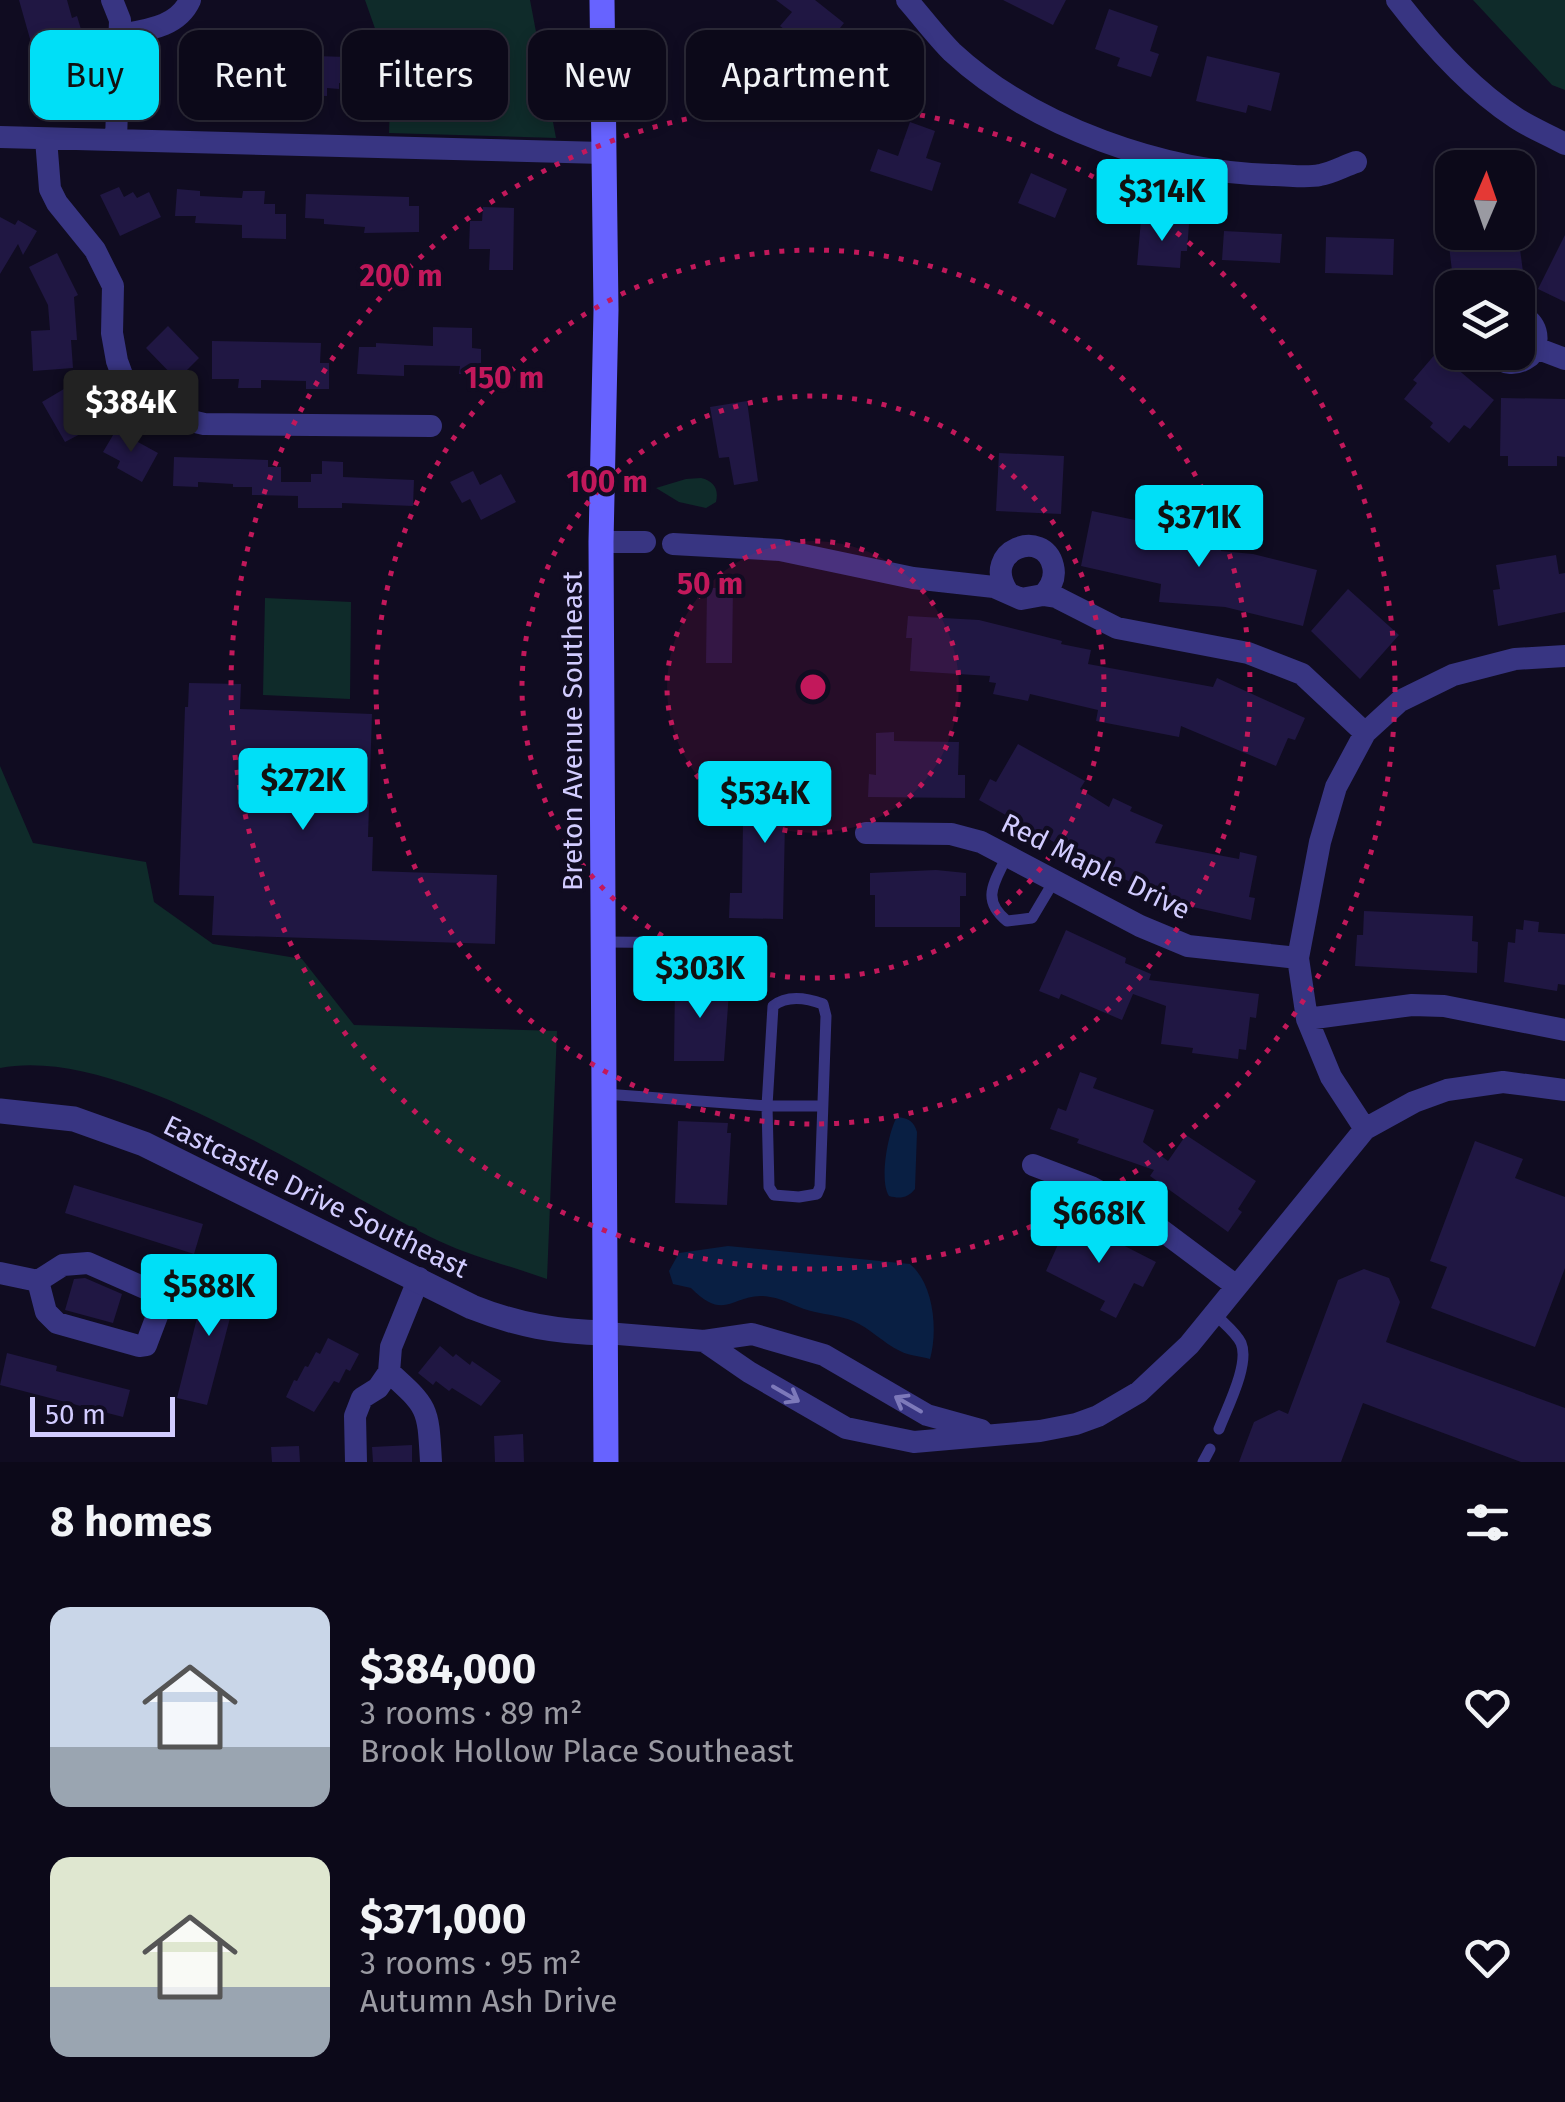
<!DOCTYPE html>
<meta charset="utf-8">
<style>
body{margin:0;font-family:"Fira Sans",sans-serif;background:#151222;color:#f1f3f6;height:100vh;display:flex;flex-direction:column;font-size:38px;white-space:nowrap}
*{box-sizing:border-box;margin:0}
p{font-size:32px;color:#9a9aa2}
.icon{flex:none;width:55px;height:55px;fill:none;stroke:currentColor;stroke-width:2;stroke-linecap:round;stroke-linejoin:round}
.map{position:relative;height:1462px;overflow:hidden}
.drawer{display:flex;flex-direction:column;background:#0c0919;flex:1}
.drawer>*{flex:none}
.top-card{position:absolute;left:30px;top:30px;width:1000px;height:90px;display:flex;gap:20px}
.needle{width:65px;rotate:2deg}
.buttons{position:absolute;left:1435px;top:150px;display:grid;gap:20px}
.buttons a{display:grid;place-items:center;width:100px;height:100px;border-radius:20px;background:#0c0919;box-shadow:0 5px 15px #0003,0 0 0 2px #2c2a38;font-size:50px}
.scale{position:absolute;left:30px;bottom:25px;width:145px;box-sizing:border-box;padding-left:10px;border:5px solid #d2ccff;border-top:0;font-size:28px;line-height:35px;white-space:nowrap;color:#d2ccff;-webkit-text-stroke:8px #100c21;paint-order:stroke}
.price{position:absolute;translate:-50% -85px;padding:0 22px;border-radius:10px;background:#00dff7;color:#111;font-size:32px;line-height:65px;filter:drop-shadow(0 2px 5px #0008)}
.price::after{content:'';position:absolute;left:50%;top:60px;width:30px;height:22px;margin-left:-15px;background:inherit;clip-path:polygon(0 0,100% 0,50% 100%)}
.price.active{background:#222;color:#fff}
ul{padding:0;list-style:none}
li{display:flex;align-items:center;gap:30px;height:250px;padding:0 50px}
li span{display:grid;place-items:center;flex:none;width:280px;height:200px;border-radius:20px;color:#555}
li>.icon{margin-inline-start:auto}
span .icon{width:120px;height:120px;fill:#fffc;stroke-width:1}
li b{font-size:42px}
h2{display:flex;justify-content:space-between;align-items:center;height:120px;padding:0 50px;font-size:42px}
.pill{padding:0 35px;border-radius:20px;background:#0c0919;box-shadow:0 5px 15px #0003,0 0 0 2px #2c2a38;font-size:35px;line-height:90px}
.pill.active{background:#00dff7;color:#111}
.map>svg:first-child{display:block}
.green{fill:#0f2b2a}
.water{fill:#091f43}
.building{fill:#201743}
.lines{fill:none;stroke-linecap:round;stroke-linejoin:round}
.service{stroke:#383582;stroke-width:11}
.minor{stroke:#383582;stroke-width:22}
.tertiary{stroke:#383582;stroke-width:25}
.secondary{stroke:#6763ff;stroke-width:25}
.oneway{stroke:#7d79ba}
.ring{fill:none;stroke:#c2185b;stroke-width:5;stroke-dasharray:5 10}
.labels{text-anchor:middle;stroke-width:8;stroke-linejoin:round;paint-order:stroke}
.street-label{font-size:28px;fill:#d2ccff;stroke:#100c21}
.centre{fill:#c2185b;stroke:#100c21;stroke-width:5}
.ring-label{font-size:30px;text-anchor:middle;font-weight:bold;fill:#c2185b;stroke:#100c21;stroke-width:8;stroke-linejoin:round;paint-order:stroke}
</style>
<div class="map">
<svg width="1565" height="1462" viewBox="0 0 1565 1462">
<rect width="100%" height="100%" fill="#100c21"/>
<path class="green" d="M365 0H530L556 138 389 133 391 74Z
M1473 0H1565V90L1552 85Z
M701 478C714 481 719 489 716 502L706 508 679 502 656 488 686 479Z
M265 598 351 602 350 699 263 695Z
M0 766 33 843 146 862 154 902 213 944 302 959 354 1025 557 1031 547 1279C511 1266 473 1257 439 1241 327 1188 124 1043 0 1068Z"/>
<path class="water" d="M897 1117C908 1118 914 1121 917 1132L915 1189C908 1198 900 1199 889 1196 879 1181 888 1132 897 1117Z
M728 1246 910 1264C934 1284 938 1331 930 1359 920 1356 910 1356 900 1351 883 1343 870 1328 853 1321 841 1316 828 1315 815 1312 799 1309 785 1299 770 1297 734 1290 727 1325 691 1288L673 1284 669 1271 679 1253Z"/>
<path class="building" d="M19 0H67L72 18 77 16 83 36 75 38 80 57 34 69 30 54 34 53Z
M776 0H815L844 23 818 56 780 26 792 12Z
M1003 0H1066L1053 25Z
M1109 9 1158 26 1150 51 1159 54 1151 77 1117 66 1120 58 1095 49Z
M314 56 348 57V83H339V89L327 88V96L238 93 239 62 314 65Z
M1207 56 1280 73 1271 111 1248 105 1246 113 1196 101Z
M910 122 935 131 926 158 941 163 932 191 870 171 878 149 898 156Z
M1031 173 1067 189 1055 218 1018 203Z
M119 187 124 197 133 192 137 198 149 192 161 217 120 236 100 195Z
M177 189 200 191V196L242 198 243 191H265L264 204H275V214H286V239L242 238V225L195 223 196 216H175Z
M306 194 409 197V206H419V232L364 233 365 227 324 224V219L305 218Z
M483 207 514 208 513 270H489L490 249H469L470 221H482Z
M0 217 15 225 18 220 37 231 23 255 18 244 0 274Z
M1141 220 1189 224 1187 251H1181L1180 268 1137 265Z
M1224 231 1282 234 1280 263 1222 260Z
M1478 232H1507L1509 243 1519 242 1524 279 1482 288H1454L1448 237Z
M1565 235V302L1538 289Z
M1326 237 1394 239 1393 275 1325 273Z
M57 253 78 295 74 297 77 340H71L73 368 33 371 31 331 50 330 48 305 29 267Z
M168 326 199 358 177 380 146 348Z
M433 327 472 328V348L481 349V375L459 374 460 366 404 365V376L357 374 359 347H376V343L433 346Z
M212 341 321 343 320 363H329V389H306V381L261 380V388H238L239 379H212Z
M1437 352 1494 400 1470 429 1464 425 1449 443 1430 427 1433 423 1404 399 1417 383 1413 380Z
M74 383 87 405 95 400 107 420 65 442 42 402Z
M1501 398 1565 399V457L1557 456V466H1508V456H1500Z
M747 401 758 481 734 485 729 457 719 458 710 407Z
M116 430 158 453 142 482 117 468 120 461 103 452Z
M999 453 1064 456 1061 514 996 511Z
M174 457 268 460V467H281V482H311V474H322V461L343 462V477L414 480 413 506 342 503V508H298V496L252 495V487H233V484L198 482V487L173 486Z
M473 471 480 485 501 474 516 502 481 520 470 499 462 503 450 482Z
M1092 511 1154 524 1152 534 1222 542 1221 551 1253 554 1317 570 1303 626 1225 607 1159 602 1161 584 1081 566Z
M1556 555 1559 574 1565 573V612L1498 626 1493 590 1500 589 1496 565Z
M707 588H733L732 663H706Z
M1348 589 1399 635 1360 679 1311 631Z
M908 616 979 620 1062 641 1061 644 1091 650 1088 664 1213 687 1217 678 1305 718 1295 740 1288 738 1276 766 1181 726 1179 737 1096 721 1098 710 1030 694 1028 701 993 694 996 683 989 682 990 676 910 671 912 638H906Z
M189 683 241 684 240 709 372 714 368 837H373L372 871 497 875 495 944 212 935 214 896 179 895 185 707H188Z
M894 732V741L959 742 958 775H965V798L868 797 869 774 876 775V733Z
M1018 744 1085 781 1080 789 1109 807 1113 798 1132 807 1130 811 1163 825 1155 843 1239 859 1240 852 1257 856 1249 897 1255 898 1251 920 1157 899 1158 894 1115 875 1116 872 1077 855 979 800 990 779 996 782Z
M762 780 803 781 802 822H785L783 919 729 918 730 893H742L743 821H735V787H761Z
M936 870 966 873V896H960V927H875V895H870V873Z
M1364 911 1473 916 1472 941 1478 942 1477 973 1355 966 1357 935H1363Z
M1524 920 1539 922 1538 932 1565 934V985L1558 984 1557 991 1504 982 1508 942 1515 943 1516 929 1523 930Z
M1066 930 1126 958 1125 963 1151 974 1149 980 1259 994 1256 1018 1250 1017 1246 1050 1239 1049 1238 1059 1192 1053 1193 1048 1161 1044 1166 1006 1133 994 1122 1020 1061 994 1059 999 1039 991Z
M675 982H724V992H729L724 1061H674Z
M1080 1072 1097 1078 1093 1088 1154 1110 1143 1142 1168 1161 1186 1135 1256 1181 1238 1209 1242 1212 1228 1232 1150 1176 1154 1170 1077 1143 1079 1139 1050 1129 1058 1108 1066 1111Z
M678 1121 728 1123 727 1133H731L727 1205 675 1203Z
M1475 1141 1523 1159 1515 1178 1565 1197V1268L1535 1347 1431 1308 1447 1267 1430 1261Z
M74 1185 203 1224 194 1254 65 1213Z
M1070 1218 1156 1262 1143 1287 1134 1283 1116 1318 1100 1310 1105 1301 1046 1271Z
M1364 1269 1389 1278 1400 1302 1386 1342 1565 1408V1462H1521L1363 1403 1341 1462H1239L1254 1422 1279 1410 1288 1414 1338 1280Z
M214 1274 244 1282 239 1300 235 1299 207 1405 177 1398 204 1290 209 1291Z
M85 1278 122 1294 113 1323 65 1310 74 1279Z
M328 1338 359 1354 350 1371 346 1369 339 1383 334 1381 314 1412 286 1397 294 1380 297 1381 305 1366 308 1367 316 1352 320 1354Z
M440 1346 453 1357 456 1354 470 1365 472 1361 501 1381 481 1406 452 1388 449 1391 436 1381 433 1385 418 1373Z
M7 1353 57 1366 56 1371 130 1390 123 1417 0 1385Z
M523 1434 524 1462H495L494 1436Z
M412 1445V1462H373L372 1447Z
M299 1446 300 1462H272L271 1447Z"/>
<g class="lines">
<path class="service" d="M1007 856C995 882 980 899 1007 921L1032 918 1054 881
M604 942 717 943
M605 1094 767 1106 773 1006C788 994 807 998 823 1004L826 1016 820 1187 817 1194 799 1197 774 1195 769 1187 767 1106H822
M1214 1313C1222 1322 1236 1332 1241 1343 1250 1364 1227 1408 1219 1429
M1203 1462 1210 1449"/>
<path class="minor" d="M112 0 120 20 116 140
M907 0C922 17 936 36 952 52 1033 127 1165 173 1274 175 1289 175 1306 178 1320 175 1332 173 1344 166 1356 162
M1397 0C1430 43 1470 88 1516 118 1531 128 1549 135 1565 144
M120 35C147 30 178 27 190 0
M0 137 603 153
M46 139 50 189 57 203 95 250 113 286 112 333 117 361 129 394 166 415 204 424 431 426
M1536 348 1565 359
M1492 352C1503 366 1517 366 1530 356 1542 339 1537 322 1518 314
M601 542H645
M673 544 780 550 913 578 994 587 1021 599 1043 595 1056 597 1117 628 1248 653 1302 674 1365 733
M1007 591C981 550 1044 527 1053 566 1056 578 1051 587 1043 595
M866 833 951 834 981 842 1140 926 1188 946 1298 958
M1307 1019 1412 1005 1444 1006 1565 1030
M1365 1129 1331 1077 1307 1019 1298 958 1320 842 1336 787 1365 733 1400 701 1453 675 1515 659 1565 656
M1033 1165 1091 1187 1136 1211 1235 1285
M88 1263 156 1293 160 1308 146 1345 139 1346 57 1323 46 1312 38 1281 63 1265Z
M0 1273 38 1281
M606 1333 704 1341 752 1334 824 1355 927 1415 981 1430
M704 1341 749 1372 846 1428 914 1442 1040 1431 1076 1424 1098 1416 1139 1392 1189 1345 1365 1129 1414 1102 1447 1090 1503 1082 1565 1090
M389 1372C429 1408 428 1408 431 1462
M356 1462 355 1416 362 1398 378 1388 389 1372 391 1347 419 1278"/>
<path class="tertiary" d="M0 1111 74 1119 144 1144 472 1307C517 1325 557 1332 606 1333"/>
<path class="secondary" d="M602 0 606 310 601 542 606 1462"/>
</g>
<defs><path id="oneway-shaft" d="M-6 0H5M1.5-3L5.5 0L1.5 3" fill="none" stroke-width="1.6" stroke-linecap="round" stroke-linejoin="round" transform="scale(2.5)"/></defs>
<g class="oneway">
<use href="#oneway-shaft" transform="translate(786 1394) rotate(30)"/>
<use href="#oneway-shaft" transform="translate(908 1404) rotate(-150)"/>
</g>
<circle cx="813" cy="687" r="146" fill="#c2185b" fill-opacity=".12"/>
<g class="ring">
<circle cx="813" cy="687" r="146"/>
<circle cx="813" cy="687" r="291"/>
<circle cx="813" cy="687" r="437"/>
<circle cx="813" cy="687" r="582"/>
</g>
<g class="labels">
<g class="street-label">
<text transform="translate(572 731) rotate(-90)" y="10">Breton Avenue Southeast</text>
<text transform="translate(1096 866) rotate(26)" y="10">Red Maple Drive</text>
<text transform="translate(316 1196) rotate(26)" y="10">Eastcastle Drive Southeast</text>
</g>
</g>
<circle cx="813" cy="687" r="15" class="centre"/>
<g class="ring-label">
<text x="401" y="286">200 m</text>
<text x="504" y="388">150 m</text>
<text x="607" y="492">100 m</text>
<text x="710" y="594">50 m</text>
</g>
</svg>
<div class="buttons">
<a><svg class="needle" viewBox="-14 -14 28 28"><path d="M0-13l5 13h-10z" fill="#e53935"/><path d="M0 13l5-13h-10z" fill="#9a9aa2"/></svg></a>
<a><svg class="icon" aria-label="layers" viewBox="0 0 24 24"><path d="M12 4l9 5-9 5-9-5zM3 14l9 5 9-5"/></svg></a>
</div>
<div class="scale">50 m</div>
<b class="price" style="left:1162px;top:244px">$314K</b>
<b class="price active" style="left:131px;top:455px">$384K</b>
<b class="price" style="left:1199px;top:570px">$371K</b>
<b class="price" style="left:303px;top:833px">$272K</b>
<b class="price" style="left:765px;top:846px">$534K</b>
<b class="price" style="left:700px;top:1021px">$303K</b>
<b class="price" style="left:1099px;top:1266px">$668K</b>
<b class="price" style="left:209px;top:1339px">$588K</b>
<div class="top-card">
<a class="pill active">Buy</a>
<a class="pill">Rent</a>
<a class="pill">Filters</a>
<a class="pill">New</a>
<a class="pill">Apartment</a>
</div>
</div>
<section class="drawer">
<h2>8 homes<svg class="icon" aria-label="filters" viewBox="0 0 24 24"><path d="M4 7h16M4 17h16"/><circle cx="9" cy="7" r="2"/><circle cx="15" cy="17" r="2"/></svg></h2>
<ul>
<li><span style="background:linear-gradient(#c9d6e8 70%,#9aa5b1 0)"><svg class="icon" aria-label="home" viewBox="0 0 24 24"><path d="M3 11l9-7 9 7M6 9v11h12V9"/></svg></span><div><b>$384,000</b><p>3 rooms · 89 m²</p><p>Brook Hollow Place Southeast</p></div><svg class="icon" aria-label="heart" viewBox="0 0 24 24"><path d="M12 20l-8-8c-3-5 5-10 8-4 3-6 11-1 8 4z"/></svg></li>
<li><span style="background:linear-gradient(#dfe7d0 65%,#9aa5b1 0)"><svg class="icon" aria-label="home" viewBox="0 0 24 24"><path d="M3 11l9-7 9 7M6 9v11h12V9"/></svg></span><div><b>$371,000</b><p>3 rooms · 95 m²</p><p>Autumn Ash Drive</p></div><svg class="icon" aria-label="heart" viewBox="0 0 24 24"><path d="M12 20l-8-8c-3-5 5-10 8-4 3-6 11-1 8 4z"/></svg></li>
</ul>
</section>
